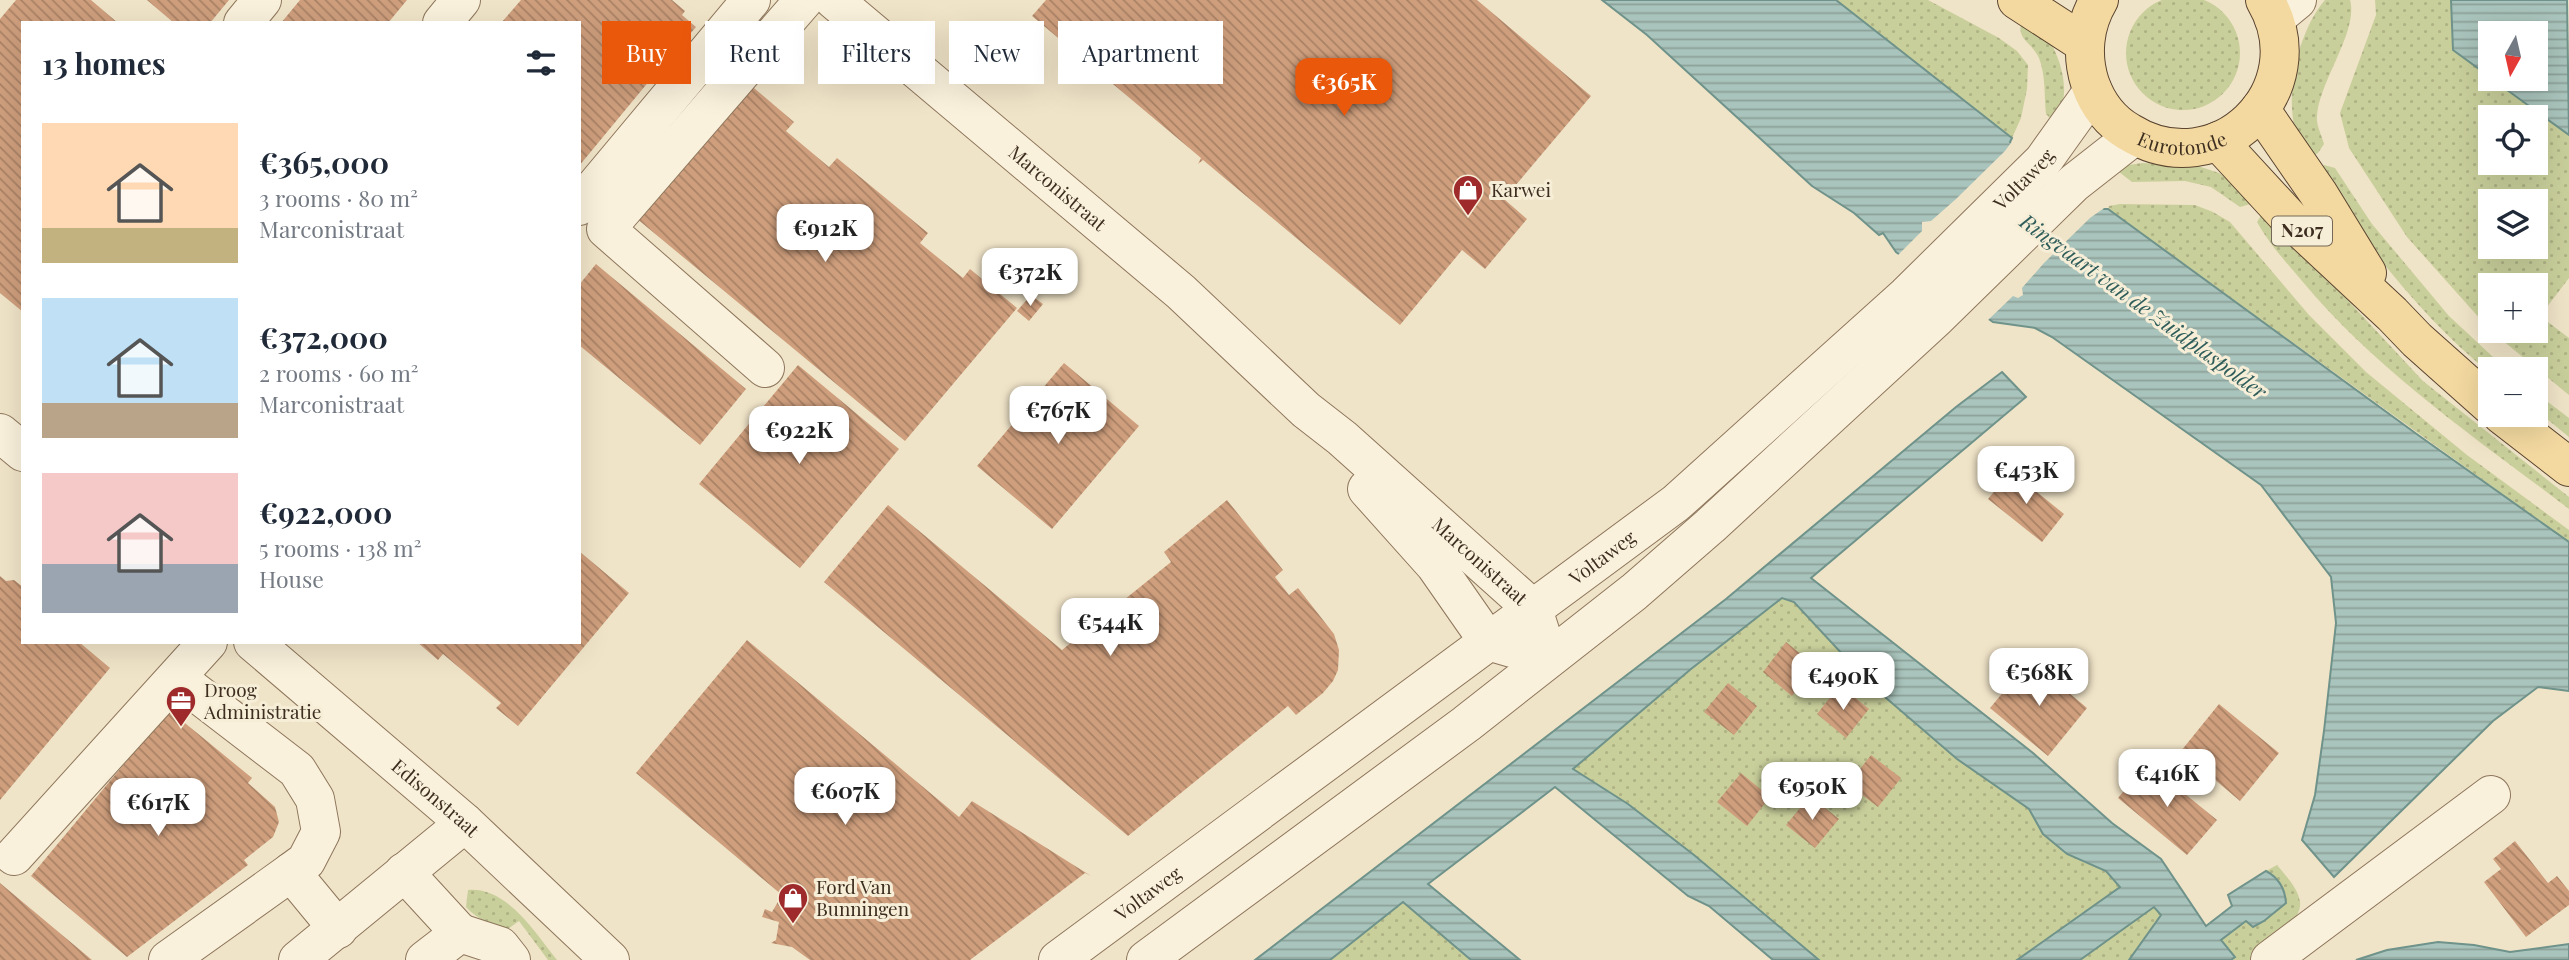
<!DOCTYPE html>
<meta charset="utf-8">
<style>
body{margin:0;font-family:"Playfair Display",serif;background:#f2f2f3;color:#1f2937;height:100vh;display:flex;flex-direction:column;font-size:26px;white-space:nowrap}
*{box-sizing:border-box;margin:0}
p{font-size:23px;color:#747a83}
.icon{flex:none;width:38px;height:38px;fill:none;stroke:currentColor;stroke-width:2;stroke-linecap:round;stroke-linejoin:round}
.map{position:relative;flex:1;overflow:hidden}
.sheet{position:absolute;left:21px;top:21px;width:560px;height:623px;display:flex;flex-direction:column;background:#fff;border-radius:0px;box-shadow:0 7px 28px #0002}
.sheet>*{flex:none}
.banner{position:absolute;left:602px;top:21px;width:665px;height:63px;display:flex;gap:14px}
.needle{width:46px;rotate:188deg}
.tools{position:absolute;left:2478px;top:21px;display:grid;gap:14px}
.tools a{display:grid;place-items:center;width:70px;height:70px;border-radius:0px;background:#fff;box-shadow:0 7px 28px #0002;font-size:35px}
.price{position:absolute;translate:-50% -60px;padding:0 16px;border-radius:14px;background:#fff;color:#222;font-size:23px;line-height:46px;filter:drop-shadow(0 2px 4px #0008)}
.price::after{content:'';position:absolute;left:50%;top:42px;width:21px;height:16px;margin-left:-10px;background:inherit;clip-path:polygon(0 0,100% 0,50% 100%)}
.price.on{background:#ea580c;color:#fff}
ul{padding:0;list-style:none}
li{display:flex;align-items:center;gap:21px;height:175px;padding:0 21px}
li span{display:grid;place-items:center;flex:none;width:196px;height:140px;border-radius:0px;color:#555}
li>.icon{margin-inline-start:auto}
span .icon{width:84px;height:84px;fill:#fffc;stroke-width:1}
li b{font-size:30px}
h2{display:flex;justify-content:space-between;align-items:center;height:84px;padding:0 21px;font-size:30px}
.pill{padding:0 24px;border-radius:0px;background:#fff;box-shadow:0 7px 28px #0002;font-size:24px;line-height:63px}
.pill.on{background:#ea580c;color:#fff}
.map>svg:first-child{display:block}
.grass{fill:url(#grass-dots);fill-rule:evenodd}
.water{fill:url(#water-rules);stroke:#6f938a;stroke-width:2}
.pier{fill:#f0e4c8}
.building{fill:url(#building-back-hatch)}
.lines{fill:none;stroke-linecap:round;stroke-linejoin:round}
.minor-casing{stroke:#8d765c;stroke-width:40}
.major-casing{stroke:#5b4430;stroke-width:40}
.minor{stroke:#faf1dc;stroke-width:38}
.major{stroke:#f3d9a0;stroke-width:38}
.labels{text-anchor:middle;stroke-width:6;stroke-linejoin:round;paint-order:stroke}
.shield{fill:#f7eed8;stroke:#756857;stroke-width:2}
.shield-label{font-size:18px;font-weight:bold;fill:#3d2e20}
.street-label{font-size:19px;fill:#3d2e20;stroke:#f7eed8}
.poi-label{font-size:19px;fill:#3d2e20;stroke:#f7eed8;text-anchor:start}
.water-label{font-size:21px;font-style:italic;fill:#2f5d5a;stroke:#f7eed8}
</style>
<div class="map">
<svg width="2569" height="960" viewBox="0 0 2569 960">
<defs>
<pattern id="grass-dots" width="8" height="8" patternUnits="userSpaceOnUse" patternTransform="scale(1.75)"><rect width="8" height="8" fill="#c9cf9b"/><path d="M2 2h.1M6 6h.1" fill="none" stroke="#aeb285" stroke-width="1.8" stroke-linecap="round"/></pattern>
<pattern id="water-rules" width="6" height="5" patternUnits="userSpaceOnUse" patternTransform="scale(1.75)"><rect width="6" height="5" fill="#a9c4bc"/><path d="M0 2.5h6" fill="none" stroke="#8ba098"/></pattern>
<pattern id="building-back-hatch" width="6" height="6" patternUnits="userSpaceOnUse" patternTransform="scale(1.75)"><rect width="6" height="6" fill="#cf9f7d"/><path d="M-1 5l2 2M0 0l6 6M5-1l2 2" fill="none" stroke="#a98266"/></pattern>
</defs>
<rect width="100%" height="100%" fill="#f0e4c8"/>
<path class="grass" d="M2126 53a57 57 0 1 1 114 0a57 57 0 1 1-114 0Z
M1836 0H1928L1999 38 2017 51 2028 65 2027 89 2021 118 2012 138Z
M2325 0H2350C2359 31 2318 83 2317 117 2316 125 2322 136 2324 144L2318 153 2309 158C2305 149 2297 139 2295 129 2285 90 2299 30 2325 0Z
M2375 0H2451L2453 50 2569 135V278L2540 316 2569 338V395L2491 331H2536V285H2490V330L2407 237 2349 148 2340 113 2376 15ZM2490 117H2536V163H2490ZM2490 201H2536V247H2490Z
M2024 15C2029 19 2036 23 2041 29 2056 46 2068 78 2063 101 2061 107 2056 114 2052 120L2046 114C2044 96 2046 76 2039 58 2030 39 2013 40 2024 15Z
M2142 163 2195 165 2219 173 2256 199 2254 203 2240 207 2211 187 2185 181 2132 182 2119 172 2122 166Z
M2324 165 2335 168 2372 224 2449 316 2506 369H2490V373C2424 320 2362 242 2318 169Z
M2120 204 2195 205 2213 212 2230 222 2309 315 2366 372 2467 455 2569 530V542L2108 209 2109 206Z
M2262 214 2273 220 2423 381 2569 497V509C2476 438 2378 372 2302 281 2286 262 2269 244 2257 222Z
M2536 393 2569 418V437L2536 410Z
M1782 598 1794 602 1871 685 1957 759 2029 809 2044 834 2067 854 2106 871 2120 887 2017 960H1819C1739 892 1661 825 1572 769L1691 669Z
M2277 865C2285 875 2298 888 2300 902 2303 921 2266 947 2253 960H2231L2234 958 2220 940 2247 921 2273 874 2266 871Z
M468 890C508 887 535 933 557 960H548L519 921 508 929C491 925 478 920 466 907Z
M1403 902 1471 960H1330Z
M2154 907 2162 915 2129 960H2080Z"/>
<path class="water" d="M1602 0H1836L2012 138 2010 142 2104 209H2108L2418 435 2569 542V691L2538 687 2493 721 2334 877 2302 840 2315 795 2324 731 2336 623 2331 577 2261 485 2052 337 2035 328 1993 322 1896 252 1883 233 1879 235 1854 213 1812 186 1647 35Z
M2451 0H2567L2569 135 2492 79H2536V33H2490V77L2453 50Z
M2002 372 2026 397 1811 578 2033 753 2112 823 2161 859 2206 926 2232 906 2228 895 2266 871C2279 878 2285 888 2286 903L2264 921 2253 927 2246 921 2221 940 2235 957 2231 960H2129L2161 915 2154 907 2080 960H2017L2120 887 2106 871 2067 854 2043 834 2029 809 1957 759 1871 685 1794 602 1782 598 1691 669 1573 769 1628 804 1694 855 1819 960H1773L1709 906 1688 896 1555 787 1428 884 1520 960H1471L1403 902 1330 960H1255L1726 599 1956 407Z
M2438 942 2474 945 2510 952 2569 944V960H2356L2387 950Z"/>
<path class="pier" d="M2013 140 2107 206 2090 218 2044 263 2022 288 2023 295 2018 298 2013 296 1986 322 1896 257 1922 231V222L1931 221 1956 199 2005 151Z"/>
<path class="building" d="M16 0H91L118 23H23V312L0 293V19Z
M147 0H229L210 23H174Z
M300 0H407L388 23H281Z
M521 0H672L685 11 682 15 696 27 684 41 688 44 665 71 662 68 655 74 579 166V23H501Z
M1046 0H1477L1591 96 1504 199 1527 219 1485 269 1462 250 1400 325 1203 160 1198 164 1201 158 1032 16Z
M748 83 794 122 786 131 829 167 837 158 928 233 920 243 963 278 970 269 1017 308 905 441 636 218Z
M596 264 746 389 700 445 579 345V285Z
M1031 295 1043 304 1029 321 1017 311Z
M1064 363 1139 426 1052 529 977 466Z
M798 365 899 449 800 568 699 484Z
M2011 471 2064 514 2042 542 1988 499Z
M1227 500 1283 570 1275 577 1289 595 1298 588 1334 634 1339 650 1338 670 1333 681 1323 693 1296 715 1288 706 1128 836 824 582 888 505 1062 650 1171 562 1164 552Z
M579 551 629 593 518 726 496 708 501 703 443 654 438 660 417 642H579Z
M0 576 6 581 14 580 23 587V642H79L110 668 0 800Z
M747 640 959 817 972 801 1091 876 1085 873 970 960H810L792 947 771 943 776 940 779 922 762 917 765 909 772 912 782 895 636 773Z
M1786 642 1816 666 1792 696 1763 672Z
M2030 660 2087 708 2048 756 1990 708Z
M1728 683 1757 706 1734 735 1704 712Z
M1840 685 1869 709 1846 738 1817 714Z
M2219 704 2279 753 2240 801 2181 751Z
M169 710 252 778 248 783 275 807 279 822 273 837 244 860 248 865 127 957 31 876Z
M1871 755 1901 778 1878 807 1848 784Z
M2147 763 2217 820 2187 855 2118 798Z
M1741 773 1770 797 1747 826 1717 802Z
M1810 796 1839 819 1815 848 1786 825Z
M2515 841 2548 883 2557 876 2569 891V905L2526 937 2484 882 2501 869 2493 859Z
M0 883 92 960H0Z"/>
<g class="lines">
<g class="minor-casing">
<g id="minor">
<path id="s1" d="M834 0 1181 292 1306 410 1342 438 1533 609 1541 634"/>
<path d="M2274 19 2297 0"/>
<path d="M243 23 262 0"/>
<path d="M442 23 461 0"/>
<path d="M579 206 751 0"/>
<path d="M765 368 606 229 804 0"/>
<path d="M0 433 23 452"/>
<path d="M1367 489 1435 565 1488 641 1512 648"/>
<path id="s2" d="M253 642 465 823 610 960"/>
<path d="M177 678 297 770 315 799 321 832 306 861 291 872"/>
<path d="M14 856 208 642"/>
<path d="M404 872 460 933"/>
<path d="M168 960 291 872 338 929"/>
<path d="M298 960 465 823"/>
<path d="M425 960 460 933 500 946 511 960"/>
<path id="s3" d="M1058 960 1676 503 1907 295 2043 161 2093 91"/>
<path d="M1146 960 1466 724 1634 592 1710 526 1937 317 2074 183 2134 136"/>
<path d="M2270 960 2491 795"/>
</g>
</g>
<g class="major-casing">
<g id="major">
<path d="M2017 0 2085 44"/>
<path id="s4" d="M2099 0C2084 25 2081 55 2090 83 2097 103 2110 121 2129 132 2217 187 2318 90 2265 0"/>
<path d="M2260 109 2318 193 2367 273"/>
<path d="M2218 141 2289 218 2392 314 2417 340 2490 405"/>
<path d="M2502 415 2569 467"/>
</g>
</g>
<use href="#minor" class="minor"/>
<use href="#major" class="major"/>
</g>
<defs>
<g id="shop-pin" transform="scale(1.575)"><path d="M0 17L-7.5 6A9.5 9.5 0 1 1 7.5 6Z" fill="#9e2a2b" stroke="#f7eed8"/><path d="M-5-2.5h2.3a2.7 3.5 0 0 1 5.4 0H5L5.5 6h-11ZM-1.5-2.5h3a1.5 2.3 0 0 0-3 0Z" fill="#fff"/></g>
<g id="office-pin" transform="scale(1.575)"><path d="M0 17L-7.5 6A9.5 9.5 0 1 1 7.5 6Z" fill="#9e2a2b" stroke="#f7eed8"/><path d="M-6-3h4V-5.5h4V-3h4V5H-6ZM-1-4.5V-3h2v-1.5ZM-6 0V1H6V0Z" fill="#fff"/></g>
</defs>
<g fill-rule="evenodd">
<use href="#shop-pin" x="1468" y="190"/>
<use href="#office-pin" x="181" y="701"/>
<use href="#shop-pin" x="793" y="898"/>
</g>
<g class="labels">
<rect class="shield" x="2272" y="216.5" width="60" height="29" rx="5"/>
<g class="shield-label">
<text x="2302" y="237">N207</text>
</g>
<g class="street-label">
<text dy="7" stroke="none"><textPath href="#s4" startOffset="206">Eurotonde</textPath></text>
<text dy="7" stroke="none"><textPath href="#s3" startOffset="1244">Voltaweg</textPath></text>
<text dy="7" stroke="none"><textPath href="#s1" startOffset="292">Marconistraat</textPath></text>
<text dy="7" stroke="none"><textPath href="#s3" startOffset="677">Voltaweg</textPath></text>
<text dy="7" stroke="none"><textPath href="#s1" startOffset="856">Marconistraat</textPath></text>
<text dy="7" stroke="none"><textPath href="#s2" startOffset="240">Edisonstraat</textPath></text>
<text dy="7" stroke="none"><textPath href="#s3" startOffset="112">Voltaweg</textPath></text>
</g>
<g class="poi-label">
<text x="1491" y="197">Karwei</text>
<text x="204" y="697">Droog<tspan x="204" dy="22">Administratie</tspan></text>
<text x="816" y="894">Ford Van<tspan x="816" dy="22">Bunningen</tspan></text>
</g>
<g class="water-label">
<text transform="translate(2143 307) rotate(36)" y="7">Ringvaart van de Zuidplaspolder</text>
</g>
</g>
</svg>
<div class="tools">
<a><svg class="needle" viewBox="-14 -14 28 28"><path d="M0-13l5 13h-10z" fill="#e53935"/><path d="M0 13l5-13h-10z" fill="#747a83"/></svg></a>
<a><svg class="icon" aria-label="locate" viewBox="0 0 24 24"><circle cx="12" cy="12" r="6"/><path d="M12 2v4M12 18v4M2 12h4M18 12h4"/></svg></a>
<a><svg class="icon" aria-label="layers" viewBox="0 0 24 24"><path d="M12 4l9 5-9 5-9-5zM3 14l9 5 9-5"/></svg></a>
<a>+</a>
<a>−</a>
</div>
<b class="price on" style="left:1344px;top:118px">€365K</b>
<b class="price" style="left:825px;top:264px">€912K</b>
<b class="price" style="left:1030px;top:308px">€372K</b>
<b class="price" style="left:1058px;top:446px">€767K</b>
<b class="price" style="left:799px;top:466px">€922K</b>
<b class="price" style="left:2026px;top:506px">€453K</b>
<b class="price" style="left:1110px;top:658px">€544K</b>
<b class="price" style="left:2039px;top:708px">€568K</b>
<b class="price" style="left:1843px;top:712px">€490K</b>
<b class="price" style="left:2167px;top:809px">€416K</b>
<b class="price" style="left:1812px;top:822px">€950K</b>
<b class="price" style="left:845px;top:827px">€607K</b>
<b class="price" style="left:158px;top:838px">€617K</b>
<div class="banner">
<a class="pill on">Buy</a>
<a class="pill">Rent</a>
<a class="pill">Filters</a>
<a class="pill">New</a>
<a class="pill">Apartment</a>
</div>
<section class="sheet">
<h2>13 homes<svg class="icon" aria-label="filters" viewBox="0 0 24 24"><path d="M4 7h16M4 17h16"/><circle cx="9" cy="7" r="2"/><circle cx="15" cy="17" r="2"/></svg></h2>
<ul>
<li><span style="background:linear-gradient(#ffd9b3 75%,#c2b280 0)"><svg class="icon" aria-label="home" viewBox="0 0 24 24"><path d="M3 11l9-7 9 7M6 9v11h12V9"/></svg></span><div><b>€365,000</b><p>3 rooms · 80 m²</p><p>Marconistraat</p></div></li>
<li><span style="background:linear-gradient(#bfe0f5 75%,#b9a48a 0)"><svg class="icon" aria-label="home" viewBox="0 0 24 24"><path d="M3 11l9-7 9 7M6 9v11h12V9"/></svg></span><div><b>€372,000</b><p>2 rooms · 60 m²</p><p>Marconistraat</p></div></li>
<li><span style="background:linear-gradient(#f6c9c9 65%,#9aa5b1 0)"><svg class="icon" aria-label="home" viewBox="0 0 24 24"><path d="M3 11l9-7 9 7M6 9v11h12V9"/></svg></span><div><b>€922,000</b><p>5 rooms · 138 m²</p><p>House</p></div></li>
</ul>
</section>
</div>
